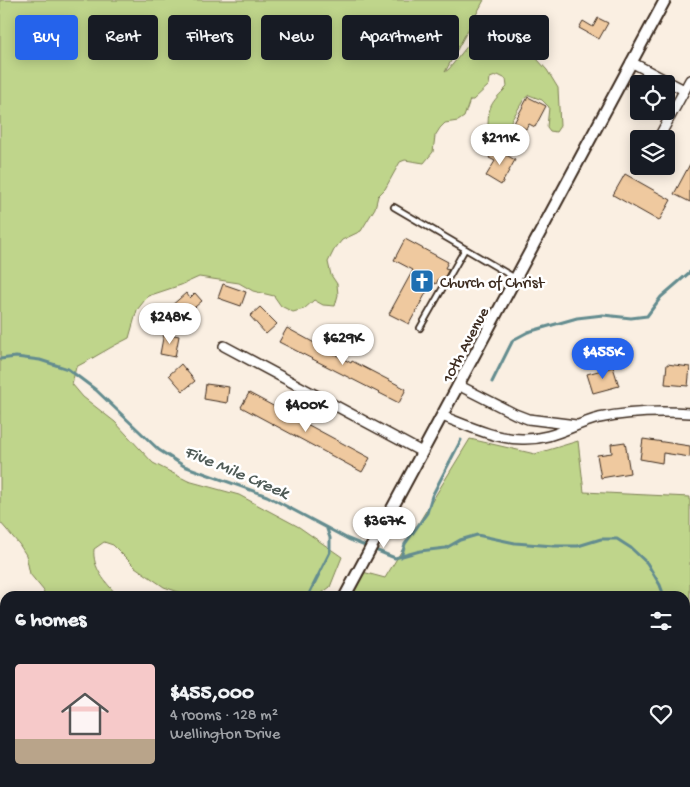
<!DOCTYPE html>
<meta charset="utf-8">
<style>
body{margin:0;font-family:"Gochi Hand",sans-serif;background:#242831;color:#f1f3f6;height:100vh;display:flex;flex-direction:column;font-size:19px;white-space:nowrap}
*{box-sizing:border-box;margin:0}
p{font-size:16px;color:#9ea1a6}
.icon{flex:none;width:28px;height:28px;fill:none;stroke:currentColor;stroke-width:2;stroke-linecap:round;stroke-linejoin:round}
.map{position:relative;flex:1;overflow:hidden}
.panel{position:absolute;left:0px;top:591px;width:690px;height:196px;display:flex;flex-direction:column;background:#171b24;border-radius:15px 15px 0 0;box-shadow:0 2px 12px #0003}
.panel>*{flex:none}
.top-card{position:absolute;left:15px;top:15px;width:660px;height:45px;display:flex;gap:10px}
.fabs{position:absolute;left:630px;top:75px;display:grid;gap:10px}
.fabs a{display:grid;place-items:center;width:45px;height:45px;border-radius:5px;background:#171b24;box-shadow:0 2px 12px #0003;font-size:25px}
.price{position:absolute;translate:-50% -42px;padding:0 11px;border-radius:18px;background:#fff;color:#222;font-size:16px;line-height:32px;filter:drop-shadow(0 1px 2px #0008)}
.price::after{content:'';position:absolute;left:50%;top:30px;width:15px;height:11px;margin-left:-8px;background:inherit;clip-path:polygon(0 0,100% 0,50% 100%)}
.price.current{background:#2563eb;color:#fff}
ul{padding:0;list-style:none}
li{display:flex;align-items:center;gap:15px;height:125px;padding:0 15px}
li span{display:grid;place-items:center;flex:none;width:140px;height:100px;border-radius:5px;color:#555}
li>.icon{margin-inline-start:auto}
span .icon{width:60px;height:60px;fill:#fffc;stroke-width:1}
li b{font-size:21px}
h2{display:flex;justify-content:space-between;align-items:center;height:60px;padding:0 15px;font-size:21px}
.chip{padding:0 18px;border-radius:5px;background:#171b24;box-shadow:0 2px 12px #0003;font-size:18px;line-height:45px}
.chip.current{background:#2563eb;color:#fff}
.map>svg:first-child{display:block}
.green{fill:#bfd58b;stroke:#7d8054}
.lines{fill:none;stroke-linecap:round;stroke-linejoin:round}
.stream{stroke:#638c8f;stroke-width:3}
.building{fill:#efc99f;stroke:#3b2a1e}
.service-casing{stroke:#3b2a1e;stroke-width:8}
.minor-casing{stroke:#3b2a1e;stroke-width:12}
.tertiary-casing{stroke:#3b2a1e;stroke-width:14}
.service{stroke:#fff;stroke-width:4.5}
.minor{stroke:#fff;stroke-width:9}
.tertiary{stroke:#fff;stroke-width:10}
.labels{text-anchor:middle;stroke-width:5;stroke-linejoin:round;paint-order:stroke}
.poi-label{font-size:16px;fill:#3b2a1e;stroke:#fff;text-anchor:start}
.street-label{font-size:16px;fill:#3b2a1e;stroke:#fff}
.water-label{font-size:18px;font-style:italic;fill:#4f5b57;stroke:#fff}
</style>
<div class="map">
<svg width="690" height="787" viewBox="0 0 690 787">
<rect width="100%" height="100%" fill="#faefe2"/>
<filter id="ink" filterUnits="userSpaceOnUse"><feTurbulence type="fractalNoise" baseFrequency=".02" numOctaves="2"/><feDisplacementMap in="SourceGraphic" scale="10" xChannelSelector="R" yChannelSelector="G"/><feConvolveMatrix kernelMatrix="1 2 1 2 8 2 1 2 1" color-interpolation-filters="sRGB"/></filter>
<g filter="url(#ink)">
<path class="green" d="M0 0H484L445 72 449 69 473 39H483L494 33 510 37 528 49 547 70 558 88 560 126 556 132 550 131 547 127 549 107 542 100 529 95 524 99 504 133 494 132 488 128C488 106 491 103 507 87L506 79 498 75 490 78 489 85 473 100H470L464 117 458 121 445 123 440 128 435 136 433 152 424 163 405 160 400 162 385 189 378 196 375 208 361 231 342 240 334 250 328 262 331 275 337 284 338 295 335 306 323 305 314 300 304 309 293 312 281 306 274 296 253 291 239 283 199 277 181 285 148 296 137 310 129 338C110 347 94 358 76 367L72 384 83 397 115 422 153 463 188 481 239 495 299 527 342 557 330 587 318 596H190L164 587 135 567 113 545 104 542 94 549C92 568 106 583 118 596H43L44 591 30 574 26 555 19 544 0 522Z
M470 439 535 454 578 441 584 492 690 497V787H242L245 782H685V596H345L359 571 385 578Z"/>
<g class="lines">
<path class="stream" d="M0 359 16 357 40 360 68 369 96 390 159 450 184 466 267 496 348 539 395 558 420 551 446 548 460 540 477 535 515 543 554 546H578L601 539H617L631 548 647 563 660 585 664 596
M492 382 513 340 528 332 577 318 603 315 631 318 647 316 661 297 690 272
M401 557 405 544 427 513 432 496 461 440
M308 596 330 552V538L327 529
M685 634 690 638
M389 782 392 787"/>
</g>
<path class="building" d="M598 18 608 23 599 39 579 28 583 21 593 27Z
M528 97 546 106 535 127 529 124 526 129 514 123Z
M494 148 515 160 501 185 486 176 495 161 489 158Z
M690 164V202L674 194Z
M625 174 671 200 659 221 613 195Z
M405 239 448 262 445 268 449 269 443 280 439 278 436 284 432 282 409 324 389 314 413 270 394 260Z
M223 284 246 292 241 306 218 298Z
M186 293 190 298 195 293 202 301 182 318 171 306Z
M260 307 277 324 266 334 250 316Z
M287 328 351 363 352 361 406 389 399 403 279 342Z
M164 333 179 336 175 357 160 354Z
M181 364 195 381 183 391 169 375Z
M667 364 690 367 688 386 665 384Z
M613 367 619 386 593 393 587 374Z
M206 384 229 387 227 403 204 399Z
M249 393 370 458 362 472 241 407Z
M643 439 690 446V457L663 453 662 463 640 459Z
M625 442 630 473 601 478 597 455 612 453 611 444Z"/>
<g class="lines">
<g class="service-casing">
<path id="service" d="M394 207 515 278
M420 328 465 249"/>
</g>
<g class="minor-casing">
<path id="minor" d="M631 62 684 90
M658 139 690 80
M224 346 422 452
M458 385 515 414 528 419 576 425
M442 416C468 426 495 439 522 439 553 440 571 425 599 418 629 412 659 411 690 413
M0 742 5 745
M77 782 86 787"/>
</g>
<g class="tertiary-casing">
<path id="tertiary" d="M345 596 665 0
M242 787 245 782"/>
</g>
<use href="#service" class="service"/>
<use href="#minor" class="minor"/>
<use href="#tertiary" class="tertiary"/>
</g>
</g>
<defs>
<g id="church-square" transform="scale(1.25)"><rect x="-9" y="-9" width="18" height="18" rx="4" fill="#1f6fb2" stroke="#fff"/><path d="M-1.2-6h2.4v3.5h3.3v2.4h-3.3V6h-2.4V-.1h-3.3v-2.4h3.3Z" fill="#fff"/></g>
</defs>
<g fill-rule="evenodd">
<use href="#church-square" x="422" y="281"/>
</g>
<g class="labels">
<g class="poi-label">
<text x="440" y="287">Church of Christ</text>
</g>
<g class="street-label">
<text transform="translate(464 344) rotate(-62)" y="6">10th Avenue</text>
</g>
<g class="water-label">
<text transform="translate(237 471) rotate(23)" y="6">Five Mile Creek</text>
</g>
</g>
</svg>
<div class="fabs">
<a><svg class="icon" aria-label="locate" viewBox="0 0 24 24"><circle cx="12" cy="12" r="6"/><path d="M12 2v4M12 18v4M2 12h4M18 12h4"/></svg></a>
<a><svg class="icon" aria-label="layers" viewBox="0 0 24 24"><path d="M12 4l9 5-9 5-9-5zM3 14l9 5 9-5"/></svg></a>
</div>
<b class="price" style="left:500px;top:166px">$211K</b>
<b class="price" style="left:170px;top:345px">$248K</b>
<b class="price" style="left:343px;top:366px">$629K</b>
<b class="price current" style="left:603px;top:380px">$455K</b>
<b class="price" style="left:306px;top:433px">$400K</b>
<b class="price" style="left:384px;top:549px">$367K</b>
<div class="top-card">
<a class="chip current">Buy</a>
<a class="chip">Rent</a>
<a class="chip">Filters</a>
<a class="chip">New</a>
<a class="chip">Apartment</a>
<a class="chip">House</a>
</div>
<section class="panel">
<h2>6 homes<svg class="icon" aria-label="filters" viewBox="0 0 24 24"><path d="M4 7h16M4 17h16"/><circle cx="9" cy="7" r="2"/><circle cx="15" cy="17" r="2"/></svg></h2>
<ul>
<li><span style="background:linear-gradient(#f6c9c9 75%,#b9a48a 0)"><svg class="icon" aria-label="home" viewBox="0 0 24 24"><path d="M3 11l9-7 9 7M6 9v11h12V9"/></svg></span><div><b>$455,000</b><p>4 rooms · 128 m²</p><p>Wellington Drive</p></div><svg class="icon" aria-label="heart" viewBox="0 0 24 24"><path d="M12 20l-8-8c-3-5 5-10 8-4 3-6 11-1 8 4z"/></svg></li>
</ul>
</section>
</div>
